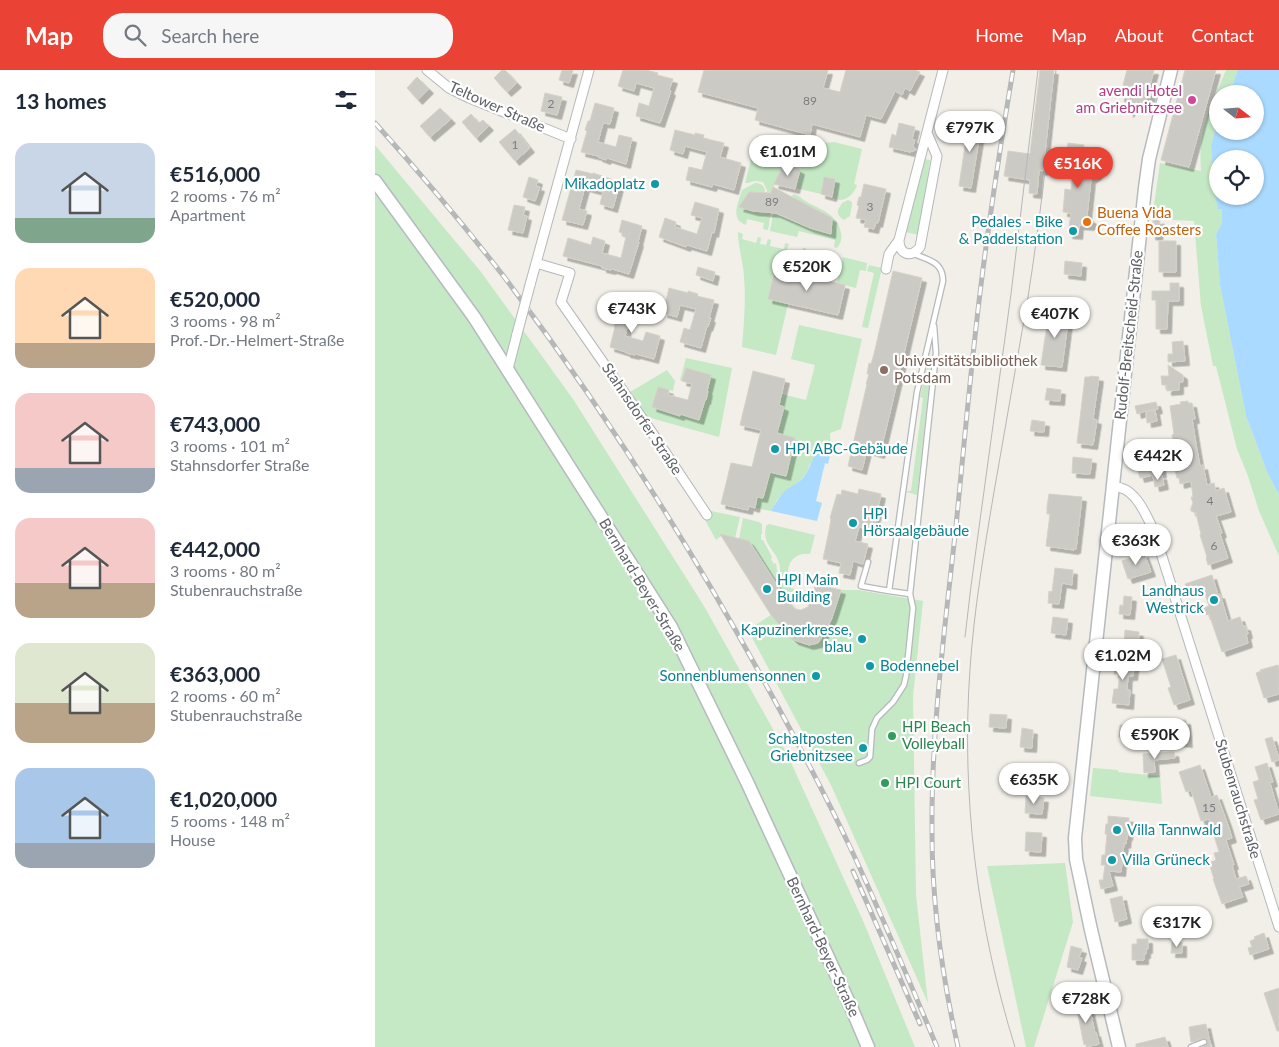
<!DOCTYPE html>
<meta charset="utf-8">
<style>
body{margin:0;font-family:Lato,sans-serif;background:#f6f6f7;color:#1f2937;height:100vh;display:flex;flex-direction:column;font-size:19px;white-space:nowrap}
*{box-sizing:border-box;margin:0}
p{font-size:16px;color:#747a83}
.icon{flex:none;width:28px;height:28px;fill:none;stroke:currentColor;stroke-width:2;stroke-linecap:round;stroke-linejoin:round}
.map{position:relative;flex:1;overflow:hidden}
.sheet{display:flex;flex-direction:column;background:#fff;width:375px}
.sheet>*{flex:none}
.needle{width:32px;rotate:107deg}
.tools{position:absolute;left:834px;top:15px;display:grid;gap:10px}
.tools a{display:grid;place-items:center;width:55px;height:55px;border-radius:50%;background:#fff;box-shadow:0 1px 4px #0004;font-size:25px}
.price{position:absolute;translate:-50% -42px;padding:0 11px;border-radius:18px;background:#fff;color:#222;font-size:16px;line-height:32px;filter:drop-shadow(0 1px 2px #0008)}
.price::after{content:'';position:absolute;left:50%;top:30px;width:15px;height:11px;margin-left:-8px;background:inherit;clip-path:polygon(0 0,100% 0,50% 100%)}
.price.selected{background:#ea4335;color:#fff}
ul{padding:0;list-style:none}
li{display:flex;align-items:center;gap:15px;height:125px;padding:0 15px}
li span{display:grid;place-items:center;flex:none;width:140px;height:100px;border-radius:15px;color:#555}
li>.icon{margin-inline-start:auto}
span .icon{width:60px;height:60px;fill:#fffc;stroke-width:1}
li b{font-size:21px}
h2{display:flex;justify-content:space-between;align-items:center;height:60px;padding:0 15px;font-size:21px}
header{display:flex;align-items:center;gap:30px;box-sizing:border-box;height:70px;padding:0 25px;background:#ea4335;color:#fff}
header strong{font-size:24px}
nav{display:flex;gap:28px;margin-inline-start:auto;font-size:18px}
.search{width:350px;height:45px;background:#f6f6f7;display:flex;align-items:center;gap:12px;box-sizing:border-box;padding:0 18px;border-radius:20px;color:#747a83;font-size:19px}
main{display:flex;flex:1;min-height:0}
.map>svg:first-child{display:block}
.green{fill:#c5e8c5}
.water{fill:#aadaff;fill-rule:evenodd}
.building{fill:#cccac5;stroke:#d6d1c6;filter:url(#shadow)}
.lines{fill:none;stroke-linecap:round;stroke-linejoin:round}
.lane-casing{stroke:#b5b8bc;stroke-width:7}
.street-casing{stroke:#b5b8bc;stroke-width:11}
.secondary-casing{stroke:#b6babf;stroke-width:15}
.lane{stroke:#fff;stroke-width:4.5}
.street{stroke:#fff;stroke-width:9}
.secondary{stroke:#fff;stroke-width:12}
.tram{stroke:#b6b7b8;stroke-width:1}
.rail-casing{stroke:#b6b7b8;stroke-width:5}
.rail{stroke:#fff;stroke-width:3;stroke-dasharray:9;stroke-linecap:butt}
.street-bridge-casing{stroke:#b5b8bc;stroke-width:11;stroke-linecap:butt}
.street-bridge{stroke:#fff;stroke-width:9}
.hotel-dot{fill:#d1479c;stroke:#fff;stroke-width:2}
.culture-dot{fill:#0f9aa8;stroke:#fff;stroke-width:2}
.food-dot{fill:#e8710a;stroke:#fff;stroke-width:2}
.education-dot{fill:#8d6e63;stroke:#fff;stroke-width:2}
.leisure-dot{fill:#2e9e5b;stroke:#fff;stroke-width:2}
.labels{text-anchor:middle;stroke-width:4.5;stroke-linejoin:round;paint-order:stroke}
.number-label{font-size:12px;fill:#7a7d7f}
.hotel-label{font-size:15px;fill:#b23c85;stroke:#fff;text-anchor:end}
.street-label{font-size:15px;fill:#5f6368;stroke:#fff}
.culture-label{font-size:15px;fill:#0d838f;stroke:#fff;text-anchor:end}
.food-label{font-size:15px;fill:#c56008;stroke:#fff;text-anchor:start}
.education-label{font-size:15px;fill:#785e54;stroke:#fff;text-anchor:start}
.leisure-label{font-size:15px;fill:#27864d;stroke:#fff;text-anchor:start}
</style>
<header>
<strong>Map</strong>
<div class="search"><svg class="icon" aria-label="search" viewBox="0 0 24 24"><circle cx="10" cy="10" r="6"/><path d="M15 15l6 6"/></svg>Search here</div>
<nav><a>Home</a><a>Map</a><a>About</a><a>Contact</a></nav>
</header>
<main>
<section class="sheet">
<h2>13 homes<svg class="icon" aria-label="filters" viewBox="0 0 24 24"><path d="M4 7h16M4 17h16"/><circle cx="9" cy="7" r="2"/><circle cx="15" cy="17" r="2"/></svg></h2>
<ul>
<li><span style="background:linear-gradient(#c9d6e8 75%,#7fa58c 0)"><svg class="icon" aria-label="home" viewBox="0 0 24 24"><path d="M3 11l9-7 9 7M6 9v11h12V9"/></svg></span><div><b>€516,000</b><p>2 rooms · 76 m²</p><p>Apartment</p></div></li>
<li><span style="background:linear-gradient(#ffd9b3 75%,#b9a48a 0)"><svg class="icon" aria-label="home" viewBox="0 0 24 24"><path d="M3 11l9-7 9 7M6 9v11h12V9"/></svg></span><div><b>€520,000</b><p>3 rooms · 98 m²</p><p>Prof.-Dr.-Helmert-Straße</p></div></li>
<li><span style="background:linear-gradient(#f6c9c9 75%,#9aa5b1 0)"><svg class="icon" aria-label="home" viewBox="0 0 24 24"><path d="M3 11l9-7 9 7M6 9v11h12V9"/></svg></span><div><b>€743,000</b><p>3 rooms · 101 m²</p><p>Stahnsdorfer Straße</p></div></li>
<li><span style="background:linear-gradient(#f6c9c9 65%,#b9a48a 0)"><svg class="icon" aria-label="home" viewBox="0 0 24 24"><path d="M3 11l9-7 9 7M6 9v11h12V9"/></svg></span><div><b>€442,000</b><p>3 rooms · 80 m²</p><p>Stubenrauchstraße</p></div></li>
<li><span style="background:linear-gradient(#dfe7d0 60%,#b9a48a 0)"><svg class="icon" aria-label="home" viewBox="0 0 24 24"><path d="M3 11l9-7 9 7M6 9v11h12V9"/></svg></span><div><b>€363,000</b><p>2 rooms · 60 m²</p><p>Stubenrauchstraße</p></div></li>
<li><span style="background:linear-gradient(#a9c7e8 75%,#9aa5b1 0)"><svg class="icon" aria-label="home" viewBox="0 0 24 24"><path d="M3 11l9-7 9 7M6 9v11h12V9"/></svg></span><div><b>€1,020,000</b><p>5 rooms · 148 m²</p><p>House</p></div></li>
</ul>
</section>
<div class="map">
<svg width="904" height="977" viewBox="0 0 904 977">
<defs>
<filter id="shadow"><feDropShadow dx="4.5" dy="4.5" stdDeviation="0" flood-color="#0004"/></filter>
</defs>
<rect width="100%" height="100%" fill="#f1efe8"/>
<path class="green" d="M851 0H863L854 24H842V52L836 76 842 131 847 139V153L841 164 845 215 871 346 892 402 904 425V486L884 441 873 406 862 379 841 296H838L826 236 819 151 777 149 785 93 826 101C825 88 825 75 828 62 832 41 843 20 851 0Z
M382 66 388 67H406L446 77 449 73 459 72 487 79 479 114 482 115C480 122 473 130 465 130 462 130 459 128 457 127L460 109 449 107 446 124 420 118 416 96H408L396 123 392 122V120L388 112 379 111 373 113H370Z
M0 75 106 202 198 329 329 536 413 686 489 853 540 977H0Z
M549 89 555 90 544 165 530 162Z
M380 113C386 113 390 116 390 122H374L365 137 396 142 393 160 388 159 389 153 372 149 371 155C354 149 364 132 367 120Z
M418 124C424 125 427 129 432 132 446 140 463 144 466 163 467 169 466 173 462 178L459 177 460 170 424 161 422 167 395 161 398 143 435 158 456 164 457 148 417 127Z
M473 130 477 132V135L475 146 469 150C465 148 462 144 463 140L467 133Z
M363 162 368 164 367 169 381 173 383 167 386 168 385 174 391 175 393 169 396 170 395 176 409 179 410 173 414 174 412 180 426 184 428 178H431L430 185 451 190 453 183 456 184 450 210 399 199 393 229 413 234 401 285 367 277C369 253 371 229 369 206 368 191 363 177 363 162Z
M468 187 492 193 491 201 485 200 481 218 462 213Z
M494 195 507 198 493 258 487 257 499 203 492 201Z
M424 255 487 269 466 359 455 363 456 381 449 379 435 394 431 404 423 413 410 422 402 430 396 441 380 438 382 427 388 428 392 412 388 400 411 405 420 368 397 362 400 352 405 353V352L409 337 404 335 406 324 431 330 440 295 416 289Z
M555 286 557 287 542 425 532 422V421H536L548 328 545 327Z
M311 288 357 298 344 367 272 347 255 322 292 300 300 311 298 321 283 317 278 337 304 345 305 344 324 349 330 330H331L336 305 311 299 307 311 305 310Z
M336 441 365 447 360 468 346 466 341 470 330 450 334 447Z
M368 448 384 452 387 454V464H386V470H388L397 487 396 489 399 494 401 493C403 509 404 513 419 519L414 529H411L374 471 364 469Z
M394 454 440 465 435 484C416 482 407 499 418 515 414 513 411 512 408 509 404 504 406 499 404 493 400 479 387 475 391 456Z
M466 520H483L548 531 538 626 541 825 553 933 456 715 373 560 396 545C403 553 410 565 420 570 426 574 435 577 442 573 453 567 462 532 466 520Z
M718 698 743 700V702L785 706 787 734 715 726Z
M690 793 698 852 659 977H651L612 796Z"/>
<path class="water" d="M863 0H904V425L892 402 871 346 845 215 841 164 847 153V139H843L842 131H841L836 76 842 52V61H880V24H854ZM842 89H880V126H842Z
M449 379 456 381 453 394 450 393 441 431 447 433 442 451 396 441C400 434 404 427 410 421 417 415 426 413 431 404 437 394 437 384 449 379Z"/>
<path class="building" d="M127 0H130L142 13 132 22 119 8Z
M187 0H198L194 13 184 10Z
M248 0H271L283 3 282 5 298 9 294 20 296 21 285 53 261 46 264 33 274 36 279 18 261 13 259 21 243 16Z
M329 0H453L448 18 465 22 471 0H540L545 2 535 21 530 18 527 25 520 21 506 49 491 45 485 67 437 54 435 65 380 50 383 38 323 22Z
M665 0H679L668 101 664 100 662 124 654 123 655 110 629 106 633 81 655 84Z
M752 0H779L774 19 777 20 775 28 772 27 770 33 762 31 754 43 753 29 745 27Z
M810 0H841L814 97 786 90Z
M42 7 54 19 43 30 32 18Z
M170 23 187 27 182 45 166 41Z
M220 33 239 38 235 54 228 53 223 72 241 77 244 65 257 68 251 94 232 88 231 90 223 87V86L206 82 212 61 210 60 213 51H215Z
M65 38 76 49 55 67 45 56Z
M96 44 104 53 108 50 114 56 101 68 87 52Z
M594 49 607 51 596 118 584 116Z
M524 53 540 57 537 69 540 70 538 76 541 80 535 82 514 77 517 64 521 66Z
M140 59 155 78 140 91 124 72Z
M300 60 320 65V63L329 65 328 68 349 73 345 87 366 93 359 120 338 114 337 117 311 110 314 97 327 100 332 82 310 76 308 84 295 80Z
M693 73 709 75 706 98 723 100 722 105 716 109 712 146 717 150 718 153 716 155 714 156 704 155 703 165 693 164 696 143 688 142 690 119 696 120 698 102 690 101Z
M408 96H417L425 100 420 119 399 114Z
M201 100 218 104V103L245 112 238 138 225 134 228 122 210 117 204 139 212 141 208 155 187 150Z
M154 107 163 110 161 116 165 117 160 131 148 127Z
M449 107 460 109 457 127 446 124Z
M489 114 511 119 503 153 501 152 499 159 489 157 491 150 481 148 484 136 482 135 484 127H486Z
M398 117 457 148 456 164 435 158 401 143 378 141 364 137 374 122 396 123Z
M320 132 344 139 339 163 337 162 332 181 312 175 311 177 284 167 290 148 301 152 300 157 322 164 327 148 316 145Z
M139 135 150 137 148 145 152 146 148 163 133 160Z
M247 150 267 156 263 172H264L254 204 237 199 236 200 227 198V196L188 186 193 168 216 175 218 167 230 171 227 183 246 188 251 167 247 166V163L244 162Z
M778 150H785L783 166 776 165Z
M784 171H801V202H784Z
M690 191 707 193 706 206 689 204Z
M323 197 340 202 338 211 321 205Z
M400 199 470 215 463 245 393 229Z
M518 201 547 208 505 384 492 380 487 400 473 396 492 314H491L494 304H492L494 293 496 294 499 284Z
M795 213H804V231H793L792 259H781V230H777V221H795Z
M294 218 313 223V221L323 224 322 226 339 230 334 248H336L333 257 332 256 326 278 305 272 309 258 315 260 321 239 305 235 302 247 288 243Z
M247 231 266 236 263 248 255 246 250 266 268 271 271 262 285 266 279 289 261 284 260 285 251 283V282L235 277 240 257H239Z
M674 241 694 244 687 297 666 295Z
M808 271 810 291 793 292V284H798L797 272Z
M793 295 808 305V312H804V320L792 321V315H787L786 306H794Z
M311 298 336 305 332 321H333L331 330H330L324 350 305 344V346L277 337 283 317 294 320 293 325 313 330 317 314 307 311Z
M378 301 410 309 404 335 409 337 402 363 420 368 411 406 395 402 388 428 382 427 380 438 374 436 373 440 346 434 356 393 377 397 386 360 365 355Z
M715 306 724 307 718 349 722 350 718 375 702 373 710 307H715Z
M672 318 686 320 685 331 670 330Z
M813 331V333H817L820 349H817L822 380 825 396 828 395 832 415 839 413 841 421 849 418 856 442 841 446 847 463 845 464 853 488 833 495 831 488 832 487 825 465 826 464 821 443 816 441V438L818 433 816 427H818L816 411 805 414 804 408H802L800 400H803L802 395H803L797 365 799 364 795 336 806 334 805 332Z
M781 332 783 339 772 341 780 340 782 351 772 353 771 341 762 344 760 336Z
M657 350 670 352 669 362 655 361Z
M698 387 717 389 715 404 697 403Z
M786 396 787 403 765 408 763 401Z
M787 405 789 415 780 417 778 406Z
M484 419 506 424 498 460 484 457 480 471 493 474 488 494 478 491 475 505 464 503 466 493 448 489 454 461 456 449 455 448 462 424 466 425 467 420 483 424Z
M674 424 707 427 701 479H699V480L671 476 675 444H672V437Z
M752 458 760 459 758 474 750 473Z
M345 464 374 471 411 529 420 539 426 540 433 537 441 514 466 520 457 548 450 562 443 573 434 575 419 570 409 560 396 545Z
M769 483 776 502 753 509 747 491Z
M680 498 698 500 697 515 687 513 684 534 673 533 674 521 677 522Z
M837 505 843 525 845 524 853 551 865 547 868 556H871L873 564H871L873 573 847 582 834 544 831 545 829 538 834 536 828 517 812 522 810 514Z
M749 526 757 527 755 545 744 544 745 535 748 536Z
M678 547 693 549 691 565 676 563Z
M750 560 764 562 763 576 749 574Z
M801 585 815 630 799 635 793 618 796 617 787 589Z
M741 589 760 591 758 606H753L752 620H755L754 635 737 633 739 619H743L745 604H739Z
M903 595 904 600V624L889 628 881 603 886 601 885 600Z
M615 644 632 645 631 658 614 657Z
M811 650 813 673 795 671 793 651Z
M768 653 767 669 744 667 745 655Z
M647 658 658 660 657 678 645 677Z
M897 667 904 688V690L897 692 890 669Z
M799 682 800 688 779 690 780 702 769 703 768 684Z
M892 693 898 712 895 713 904 744 886 750 879 730 883 729 878 712 884 710 880 697Z
M825 695 836 727 842 725 852 752 857 768 851 770 859 795H857L861 809 871 806 874 814 864 817 868 827 847 834 838 809H839L834 793 841 790 839 783 844 782 834 749 826 751 816 720 811 722 804 702Z
M667 700 679 701 678 717H666Z
M651 726 669 728 667 744 650 743Z
M733 746 754 748 753 766H752L751 774 749 773 746 802 734 801 738 816 726 819 724 810H728L730 795H726L727 785H730L732 764H730L731 754H733Z
M651 762 667 763 666 782 650 781Z
M747 826 752 849 740 852 735 829Z
M889 863 894 879 875 885 873 878 877 877 875 871 880 869 879 867Z
M762 869H773V879H771V884H769V890H757V874H762Z
M797 872H807V883H796Z
M696 876 707 879 704 887 707 888 703 900 692 897Z
M904 918V961H902L889 923Z
M709 928 712 940H715L720 963 721 962 724 974 711 977V974L709 975 700 930Z
M831 954 836 977H827L833 973V970L830 968 816 972 814 957Z
M790 967 793 977H761V974Z"/>
<g class="lines">
<g class="lane-casing">
<path id="lane" d="M493 492 486 516 514 521 542 322 568 211C568 192 554 190 539 184
M514 521 535 524 561 283 559 256
M484 693 492 690 495 687 497 659 502 648 518 632 529 615 531 606 538 538 535 524
M816 977 829 972"/>
</g>
<g class="street-casing">
<path id="street" d="M52 0 74 18 94 28 196 69
M552 63 562 86 545 177C536 189 524 184 524 170L568 0
M161 193 195 203 186 232 276 361 332 445
M511 199 514 184 524 170
M155 215 214 0
M133 299 142 264
M738 417C741 417 744 417 746 418 762 422 772 447 779 461L904 857"/>
</g>
<g class="secondary-casing">
<path id="secondary" d="M0 111 99 247 296 557 372 712 476 937 493 977
M744 977 716 860 701 789 700 768 770 118 774 89 796 0"/>
</g>
<use href="#lane" class="lane"/>
<use href="#street" class="street"/>
<use href="#secondary" class="secondary"/>
<path class="tram" d="M590 567 596 516 636 224 663 0
M640 977C602 856 586 726 595 599 599 540 609 481 619 422 630 357 642 292 653 227 665 151 673 76 681 0"/>
<g class="rail-casing">
<path id="rail" d="M0 53C45 103 89 155 130 208 224 333 309 466 384 602 416 660 447 718 475 777 506 843 534 910 562 977
M478 801 545 954
M583 977C567 906 557 834 557 762 556 660 570 557 581 456 589 376 596 295 606 215 615 143 626 72 638 0"/>
</g>
<use href="#rail" class="rail"/>
<g class="street-bridge-casing">
<path id="street-bridge" d="M142 264 155 215"/>
</g>
<use href="#street-bridge" class="street-bridge"/>
</g>
<circle class="hotel-dot" cx="817" cy="30" r="5"/>
<g class="culture-dot">
<circle cx="280" cy="114" r="5"/>
<circle cx="698" cy="161" r="5"/>
<circle cx="400" cy="379" r="5"/>
<circle cx="478" cy="453" r="5"/>
<circle cx="392" cy="519" r="5"/>
<circle cx="839" cy="530" r="5"/>
<circle cx="487" cy="569" r="5"/>
<circle cx="495" cy="596" r="5"/>
<circle cx="441" cy="606" r="5"/>
<circle cx="488" cy="678" r="5"/>
<circle cx="742" cy="760" r="5"/>
<circle cx="737" cy="790" r="5"/>
</g>
<circle class="food-dot" cx="712" cy="152" r="5"/>
<circle class="education-dot" cx="509" cy="300" r="5"/>
<g class="leisure-dot">
<circle cx="517" cy="666" r="5"/>
<circle cx="510" cy="713" r="5"/>
</g>
<g class="labels">
<g class="number-label">
<text x="435" y="35">89</text>
<text x="176" y="38">2</text>
<text x="140" y="79">1</text>
<text x="397" y="136">89</text>
<text x="495" y="141">3</text>
<text x="835" y="435">4</text>
<text x="839" y="480">6</text>
<text x="834" y="742">15</text>
</g>
<g class="hotel-label">
<text x="807" y="26">avendi Hotel<tspan x="807" dy="17">am Griebnitzsee</tspan></text>
</g>
<g class="street-label">
<text transform="translate(122 37) rotate(24)" y="5">Teltower Straße</text>
<text transform="translate(754 265) rotate(-84)" y="5">Rudolf-Breitscheid-Straße</text>
<text transform="translate(267 349) rotate(56)" y="5">Stahnsdorfer Straße</text>
<text transform="translate(267 515) rotate(59)" y="5">Bernhard-Beyer-Straße</text>
<text transform="translate(863 729) rotate(73)" y="5">Stubenrauchstraße</text>
<text transform="translate(448 877) rotate(65)" y="5">Bernhard-Beyer-Straße</text>
</g>
<g class="culture-label">
<text x="270" y="119">Mikadoplatz</text>
<text x="688" y="157">Pedales - Bike<tspan x="688" dy="17">&amp; Paddelstation</tspan></text>
<text x="410" y="384" text-anchor="start">HPI ABC-Gebäude</text>
<text x="488" y="449" text-anchor="start">HPI<tspan x="488" dy="17">Hörsaalgebäude</tspan></text>
<text x="402" y="515" text-anchor="start">HPI Main<tspan x="402" dy="17">Building</tspan></text>
<text x="829" y="526">Landhaus<tspan x="829" dy="17">Westrick</tspan></text>
<text x="477" y="565">Kapuzinerkresse,<tspan x="477" dy="17">blau</tspan></text>
<text x="505" y="601" text-anchor="start">Bodennebel</text>
<text x="431" y="611">Sonnenblumensonnen</text>
<text x="478" y="674">Schaltposten<tspan x="478" dy="17">Griebnitzsee</tspan></text>
<text x="752" y="765" text-anchor="start">Villa Tannwald</text>
<text x="747" y="795" text-anchor="start">Villa Grüneck</text>
</g>
<g class="food-label">
<text x="722" y="148">Buena Vida<tspan x="722" dy="17">Coffee Roasters</tspan></text>
</g>
<g class="education-label">
<text x="519" y="296">Universitätsbibliothek<tspan x="519" dy="17">Potsdam</tspan></text>
</g>
<g class="leisure-label">
<text x="527" y="662">HPI Beach<tspan x="527" dy="17">Volleyball</tspan></text>
<text x="520" y="718">HPI Court</text>
</g>
</g>
</svg>
<div class="tools">
<a><svg class="needle" viewBox="-14 -14 28 28"><path d="M0-13l5 13h-10z" fill="#e53935"/><path d="M0 13l5-13h-10z" fill="#747a83"/></svg></a>
<a><svg class="icon" aria-label="locate" viewBox="0 0 24 24"><circle cx="12" cy="12" r="6"/><path d="M12 2v4M12 18v4M2 12h4M18 12h4"/></svg></a>
</div>
<b class="price" style="left:595px;top:83px">€797K</b>
<b class="price" style="left:413px;top:107px">€1.01M</b>
<b class="price selected" style="left:703px;top:119px">€516K</b>
<b class="price" style="left:432px;top:222px">€520K</b>
<b class="price" style="left:257px;top:264px">€743K</b>
<b class="price" style="left:680px;top:269px">€407K</b>
<b class="price" style="left:783px;top:411px">€442K</b>
<b class="price" style="left:761px;top:496px">€363K</b>
<b class="price" style="left:748px;top:611px">€1.02M</b>
<b class="price" style="left:780px;top:690px">€590K</b>
<b class="price" style="left:659px;top:735px">€635K</b>
<b class="price" style="left:802px;top:878px">€317K</b>
<b class="price" style="left:711px;top:954px">€728K</b>
</div>
</main>
